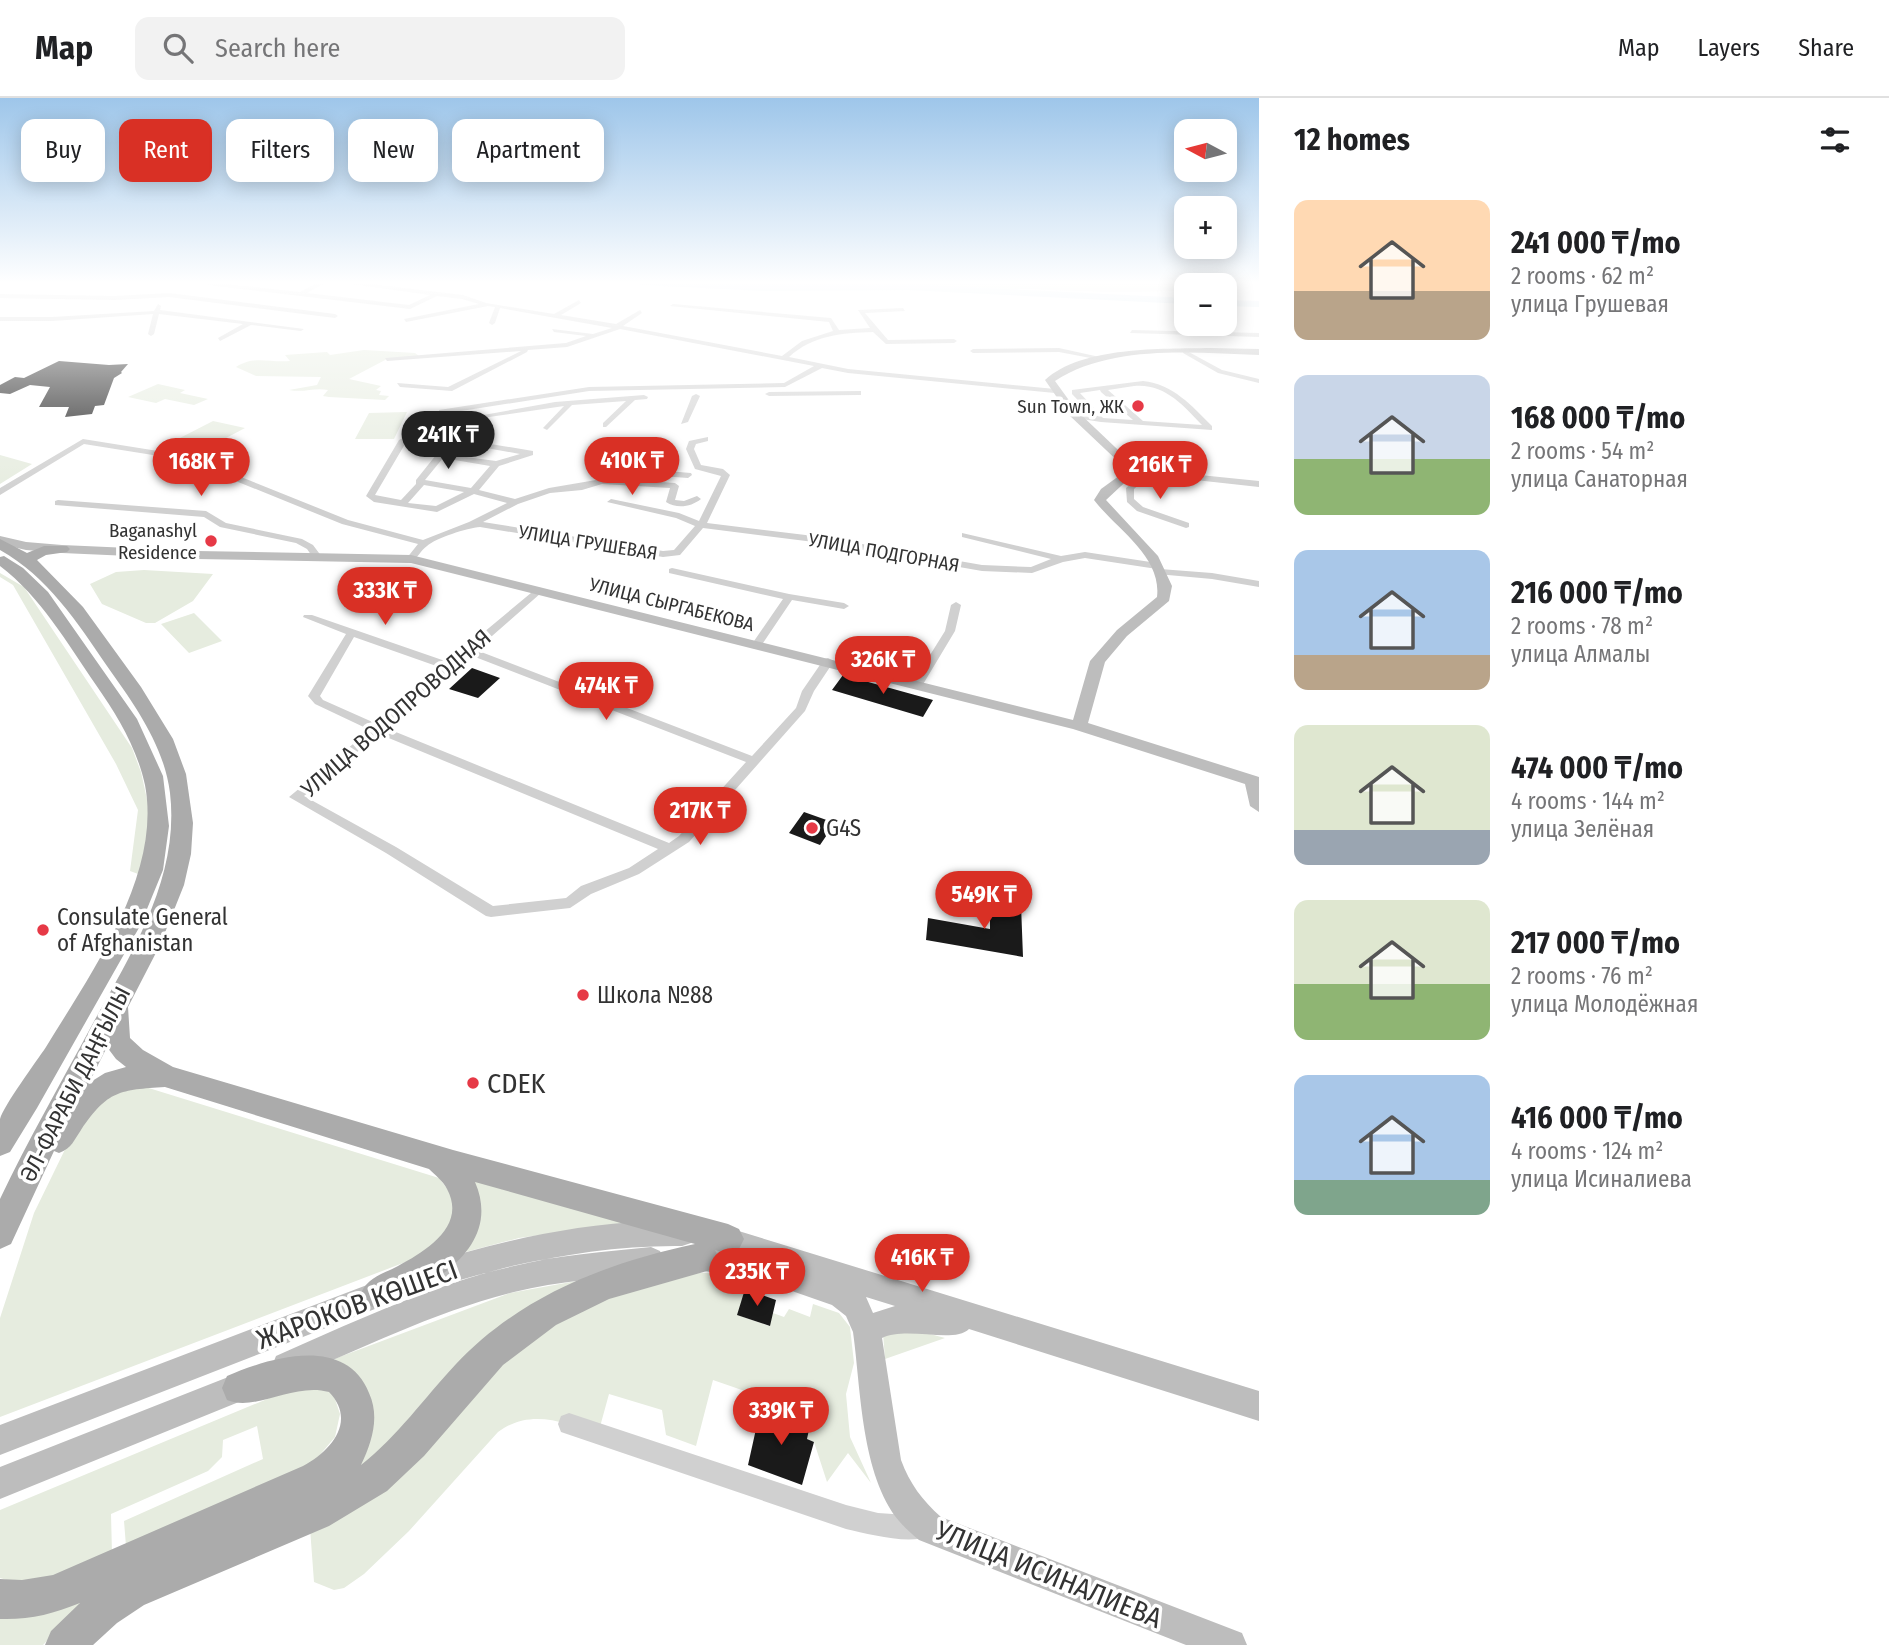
<!DOCTYPE html>
<meta charset="utf-8">
<style>
body{margin:0;font-family:"Fira Sans Condensed",sans-serif;background:#f2f2f2;color:#202124;height:100vh;display:flex;flex-direction:column;font-size:26px;white-space:nowrap}
*{box-sizing:border-box;margin:0}
p{font-size:23px;color:#757577}
.icon{flex:none;width:38px;height:38px;fill:none;stroke:currentColor;stroke-width:2;stroke-linecap:round;stroke-linejoin:round}
.map{position:relative;flex:1;overflow:hidden}
.side{display:flex;flex-direction:column;background:#fff;width:630px}
.side>*{flex:none}
.hud{position:absolute;left:21px;top:21px;width:665px;height:63px;display:flex;gap:14px}
.needle{width:46px;rotate:277deg}
.tools{position:absolute;left:1174px;top:21px;display:grid;gap:14px}
.tools a{display:grid;place-items:center;width:63px;height:63px;border-radius:14px;background:#fff;box-shadow:0 4px 18px #0003;font-size:35px}
.price{position:absolute;translate:-50% -60px;padding:0 16px;border-radius:24px;background:#d93025;color:#fff;font-size:23px;line-height:46px;filter:drop-shadow(0 2px 4px #0008)}
.price::after{content:'';position:absolute;left:50%;top:42px;width:21px;height:16px;margin-left:-10px;background:inherit;clip-path:polygon(0 0,100% 0,50% 100%)}
.price.on{background:#222;color:#fff}
ul{padding:0;list-style:none}
li{display:flex;align-items:center;gap:21px;height:175px;padding:0 35px}
li span{display:grid;place-items:center;flex:none;width:196px;height:140px;border-radius:14px;color:#555}
li>.icon{margin-inline-start:auto}
span .icon{width:84px;height:84px;fill:#fffc;stroke-width:1}
li b{font-size:30px}
h2{display:flex;justify-content:space-between;align-items:center;height:84px;padding:0 35px;font-size:30px}
.chip{padding:0 24px;border-radius:14px;background:#fff;box-shadow:0 4px 18px #0003;font-size:24px;line-height:63px}
.chip.on{background:#d93025;color:#fff}
header{display:flex;align-items:center;gap:42px;box-sizing:border-box;height:98px;padding:0 35px;background:#fff;border-bottom:2px solid #e0e0e0}
header strong{font-size:33px}
nav{display:flex;gap:38px;margin-inline-start:auto;font-size:24px}
.search{width:490px;height:63px;background:#f2f2f2;display:flex;align-items:center;gap:18px;box-sizing:border-box;padding:0 24px;border-radius:14px;color:#757577;font-size:26px}
main{display:flex;flex:1;min-height:0}
.map>svg:first-child{display:block}
.green{fill:#e6ecdf}
.lines{fill:none;stroke-linecap:round;stroke-linejoin:round}
.river{fill:#cfe2ee;fill-rule:evenodd}
.building{fill:#1a1a1a}
.street{fill:#d0d0d0;fill-rule:evenodd}
.secondary{fill:#bdbdbd;fill-rule:evenodd}
.primary{fill:#ababab;fill-rule:evenodd}
.poi-dot{fill:#e63946;stroke:#fff;stroke-width:2.5}
.labels{text-anchor:middle;stroke-width:7;stroke-linejoin:round;paint-order:stroke}
.far-poi-label{font-size:19px;fill:#333;stroke:#fff;text-anchor:end}
.far-street-label{font-size:19px;fill:#333;stroke:#fff}
.street-label{font-size:23px;fill:#333;stroke:#fff}
.poi-label{font-size:23px;fill:#333;stroke:#fff;text-anchor:start}
.near-poi-label{font-size:28px;fill:#333;stroke:#fff;text-anchor:start}
.near-street-label{font-size:28px;fill:#333;stroke:#fff}
</style>
<header>
<strong>Map</strong>
<div class="search"><svg class="icon" aria-label="search" viewBox="0 0 24 24"><circle cx="10" cy="10" r="6"/><path d="M15 15l6 6"/></svg>Search here</div>
<nav><a>Map</a><a>Layers</a><a>Share</a></nav>
</header>
<main>
<div class="map">
<svg width="1259" height="1547" viewBox="0 0 1259 1547">
<rect width="100%" height="100%" fill="#fff"/>
<path class="green" d="M599 184H1152L1208 187H1186V193L1111 194 902 187 819 188 757 192Z
M364 252 415 255 419 258 387 261 349 281 381 288 376 292 381 293 379 297 389 298 385 302 329 299 323 298 328 292C314 289 305 295 289 292L317 287 321 279 256 278 236 269C256 257 268 265 290 263L285 257 327 254 330 257Z
M158 286 185 292 180 295 208 301 194 307 165 301 156 305 128 299Z
M407 314 394 341H355L369 315Z
M213 323 245 330 209 349 176 342Z
M0 357 32 366 0 386Z
M144 472 213 476 193 503 155 525H146L102 506 90 486 116 474Z
M0 475 24 489 132 650 141 674 150 715 141 777 130 773 138 712 116 666 13 487 0 479Z
M194 515 222 543 189 555 161 526Z
M139 987 439 1080 452 1097 454 1124 424 1157 0 1319V1220L34 1115 73 1035 110 995Z
M469 1079 625 1125 519 1140 458 1156Z
M694 1174 742 1178 745 1191 738 1217 769 1228 773 1215 784 1219 789 1211 810 1219 813 1206 839 1215 850 1229 854 1265 846 1296 850 1339 871 1385 848 1355 827 1384 814 1344 807 1341 810 1327 760 1313 762 1299 713 1282 696 1348 666 1337 662 1312 609 1296 598 1336C564 1324 530 1310 498 1334L409 1433 364 1476 344 1490 334 1492 314 1484 310 1430 490 1269 576 1207Z
M593 1180 432 1305 353 1376 357 1278 349 1269 334 1261 510 1195Z
M893 1226 945 1240 885 1261 883 1235Z
M303 1286 333 1295 340 1316 335 1339 313 1365 126 1448 124 1423 263 1361 257 1328 223 1342 222 1359 208 1373 111 1416 112 1456C74 1475 43 1495 0 1480V1412Z
M89 1499 43 1547H0V1517Z"/>
<g class="lines">
<path class="river" d="M636 184 907 186 1186 200V206L907 192 764 193 641 187Z
M1225 202 1259 203V209L1225 208Z"/>
</g>
<path class="building" d="M59 263 109 267 128 266 121 274 122 275 114 280 104 307 95 308 92 316 65 319 69 309H39L50 289 30 287 10 296 0 295V287L15 279 24 280Z
M472 570 500 580 478 600 449 591Z
M843 577 933 602 923 619 832 592Z
M804 714 835 725 820 747 789 735Z
M990 802 1021 807 1023 859 926 842 928 820 990 831Z
M745 1191 776 1202 770 1228 737 1217Z
M760 1313 810 1327 807 1341 814 1344 802 1387 748 1367Z"/>
<g class="lines">
<path class="street" d="M206 184 300 194 319 184H327L307 195 409 207 430 197 337 184H355L463 197 486 205 554 216 579 202 581 205 561 217 616 226 640 212 642 215 623 228 782 258 802 243 833 233 829 224 670 208 673 206 831 220 839 232 870 230 858 212 903 210 905 213 865 215 888 242 954 241 957 243 954 245 886 246 873 234C842 235 813 237 789 259L848 271 1055 291 1059 293 1055 295 848 275 822 270 785 289 589 293 442 316H439V312L589 289 784 285 814 268 620 231 567 249 528 252 527 254 452 293 400 289 397 285 448 289 521 253 387 263 385 260 566 245 586 238 554 234 552 231 593 236 612 230 500 210 495 225 492 227 489 225 495 209 488 208 406 224 404 221 479 206 462 201 437 198 410 211 208 187Z
M169 195 335 216 338 218 335 220 169 199 115 202 0 200V196L115 198Z
M158 206 161 208 160 212 304 231 301 233 251 227 220 243 218 240 243 226 159 216 154 236 151 238 148 236 153 216 52 223H0V219H52L154 213Z
M1132 232 1259 235V239L1130 235Z
M1059 250 1104 260 1101 262 1059 254 973 255 970 253 973 251Z
M1183 253H1187L1222 272 1259 281V285L1218 275 1183 255Z
M1143 283C1173 286 1192 308 1212 328V332L1101 324 1075 320 1079 318 1094 319 1072 296V292ZM1134 288C1164 285 1183 307 1202 327L1143 323 1108 292ZM1100 292 1101 294 1133 322 1103 320 1080 295Z
M861 293V297H858L769 298 765 296 769 294Z
M696 296 700 298 688 324 681 326 692 298Z
M644 297 648 299 647 301 635 302 606 329H603V325L626 303 572 307 547 332 543 330 564 308 482 320 478 318 555 304Z
M425 335 533 353V357L499 368 479 392 515 401 549 390 596 382 600 371 604 368 691 375 692 377 688 380 607 374 604 380 675 385 679 388 675 402 684 403 697 398 701 401C691 409 677 411 666 404L670 390 602 386 582 392 550 395 518 406 483 424 663 453 674 452 695 428 676 420 607 404 611 401 679 415 699 423 721 378 695 371 686 351 689 343 708 339V343L696 346 694 351 701 367 723 371 730 377 707 425 822 439 982 467 1031 469 1051 461 962 439V435L1061 458 1085 454 1157 465 1162 468 1157 471 1085 460 1063 464 1032 475 982 473 822 445 703 430 680 457 663 459 480 429C467 430 436 440 427 448 420 453 418 460 411 464L406 461 418 446 342 426 184 362 84 346 0 397V390L83 341 189 358 348 422 423 442 469 424 507 405 474 396 437 414 374 404 366 398 399 342 408 337ZM425 339 520 356 496 363 443 356 436 357 416 382V386L401 402 375 397 405 346 413 341ZM443 360 490 368 471 390 425 382ZM424 387 464 394 436 408 408 405Z
M1131 370 1259 383V389L1150 377 1134 391V401L1143 409 1189 425V429L1186 430 1137 413 1127 404 1126 390 1141 377 1128 375V371Z
M58 402 206 413 226 425 302 441 313 447 322 459 314 461 307 451 296 445 220 429 204 419 55 407V403Z
M672 470 789 496 844 505 849 508 844 511 792 502 761 548 757 549 752 546 783 501 669 475V471Z
M1160 471 1212 475 1259 483V489L1212 481 1157 476 1155 474Z
M537 490 541 491V495L476 552 752 658 796 610 802 593 824 561 828 560 834 563 814 593 805 613 689 744 639 776 591 796 570 810 491 819 486 818 386 755 289 699 370 632 315 606 308 598 346 536 303 519 304 517H312L448 564ZM354 539 442 570 377 626 323 602 320 598ZM470 557 746 664 679 738 669 745 386 630ZM379 636 658 751 629 770 581 788 566 800 493 808 396 749 304 698Z
M956 504 961 507 955 533 922 588H914L912 586 945 533 951 507Z
M569 1315 846 1407 878 1415 922 1418 930 1422 934 1430 930 1438C908 1447 869 1436 846 1431L561 1334 558 1326 561 1318Z"/>
<path class="secondary" d="M1210 250 1259 251V257C1194 255 1112 246 1055 283L1076 312 1135 368V375L1106 402 1158 458 1172 488 1169 503 1127 538 1105 564 1088 625 1259 679V714L1250 708 1245 686 1073 631 411 465 197 461 62 455 26 452 0 446V438L26 444 62 447 197 453 411 457 1073 622 1090 563 1117 532 1157 499C1162 458 1116 431 1094 402L1101 391 1123 375 1124 369 1069 317 1045 282C1082 248 1162 251 1210 250Z
M649 1123 682 1124 691 1127 695 1136 691 1145 682 1148C591 1147 506 1167 420 1194L410 1190 406 1181 410 1172 420 1168C495 1144 570 1127 649 1123Z
M719 1127 1259 1293V1323L969 1231C954 1246 907 1228 882 1240L901 1362C910 1386 922 1402 941 1419L1242 1535 1247 1547H1186L919 1442C912 1436 905 1430 899 1423 861 1377 861 1291 853 1234L846 1218 832 1207 769 1185 683 1169 679 1160 683 1151 692 1147 710 1149 706 1140 710 1131ZM866 1199 895 1208 873 1215Z
M651 1149 660 1153 664 1162 660 1171 651 1175C605 1180 559 1183 514 1194 434 1214 361 1251 286 1282L276 1278 272 1268 276 1258C353 1224 430 1188 512 1168 558 1157 605 1154 651 1149Z
M388 1179 398 1182 402 1192 398 1202 0 1357V1327Z
M246 1272 256 1277 261 1287 256 1297 0 1401V1369Z"/>
<path class="primary" d="M0 441 27 455 44 448H67L70 451 67 454 46 457 37 462 83 509 141 589 173 641 186 676 193 725 191 756 184 787 160 847 128 909 130 940 143 952 173 969 453 1052 728 1126 739 1131 744 1141 739 1151 728 1156 715 1152 719 1160 714 1171 609 1201 556 1227 503 1267 424 1358 387 1393 329 1428 144 1507 117 1525 93 1547H45L51 1533 80 1505C53 1516 29 1522 0 1521V1481L22 1482 53 1477 303 1368C331 1353 357 1323 329 1294 294 1284 256 1314 227 1302L222 1290 227 1278C271 1259 346 1237 369 1295 380 1319 372 1344 361 1367 398 1338 424 1300 456 1266 519 1199 605 1165 695 1146L475 1084C504 1151 428 1190 377 1211L366 1206 361 1195C368 1179 383 1176 398 1168 426 1153 467 1128 447 1091 443 1083 435 1077 429 1071L165 989C120 992 108 992 81 1032 74 1042 72 1050 59 1055L54 1053 11 1146 0 1151V1101C28 1042 61 985 92 927 131 856 180 780 170 695 164 647 134 606 107 568 77 524 48 479 0 452ZM107 949 116 961 126 969 105 975 89 985Z
M4 458 23 470 48 494 137 621 163 678 169 728 163 772 140 828 37 1010 10 1054 0 1058C0 1047 0 1031 0 1021 4 1007 36 964 46 949 91 875 162 777 145 687 137 650 117 617 96 587 67 545 41 499 0 468V459Z"/>
</g>
<linearGradient id="sky" x2="0" y2="1"><stop stop-color="#9ec6ea"/><stop offset="0.46" stop-color="#fff"/><stop offset="1" stop-color="#fff" stop-opacity="0"/></linearGradient>
<rect width="1259" height="401" fill="url(#sky)"/>
<g class="poi-dot">
<circle cx="1138" cy="308" r="7"/>
<circle cx="211" cy="443" r="7"/>
<circle cx="812" cy="730" r="7"/>
<circle cx="43" cy="832" r="7"/>
<circle cx="583" cy="897" r="7"/>
<circle cx="473" cy="985" r="7"/>
</g>
<g class="labels">
<g class="far-poi-label">
<text x="1124" y="315">Sun Town, ЖК</text>
<text x="197" y="439">Baganashyl<tspan x="197" dy="22">Residence</tspan></text>
</g>
<g class="far-street-label">
<text transform="translate(588 444) rotate(9)" y="7">УЛИЦА ГРУШЕВАЯ</text>
<text transform="translate(884 454) rotate(10)" y="7">УЛИЦА ПОДГОРНАЯ</text>
<text transform="translate(672 506) rotate(14)" y="7">УЛИЦА СЫРГАБЕКОВА</text>
</g>
<g class="street-label">
<text transform="translate(396 615) rotate(-41)" y="8">УЛИЦА ВОДОПРОВОДНАЯ</text>
<text transform="translate(75 986) rotate(-63)" y="8">ӘЛ-ФАРАБИ ДАҢҒЫЛЫ</text>
</g>
<g class="poi-label">
<text x="826" y="738">G4S</text>
<text x="57" y="827">Consulate General<tspan x="57" dy="26">of Afghanistan</tspan></text>
<text x="597" y="905">Школа №88</text>
</g>
<g class="near-poi-label">
<text x="487" y="995">CDEK</text>
</g>
<g class="near-street-label">
<text transform="translate(357 1206) rotate(-20)" y="10">ЖАРОКОВ КӨШЕСІ</text>
<text transform="translate(1049 1476) rotate(22)" y="10">УЛИЦА ИСИНАЛИЕВА</text>
</g>
</g>
</svg>
<div class="tools">
<a><svg class="needle" viewBox="-14 -14 28 28"><path d="M0-13l5 13h-10z" fill="#e53935"/><path d="M0 13l5-13h-10z" fill="#757577"/></svg></a>
<a>+</a>
<a>−</a>
</div>
<b class="price on" style="left:448px;top:373px">241K ₸</b>
<b class="price" style="left:632px;top:399px">410K ₸</b>
<b class="price" style="left:201px;top:400px">168K ₸</b>
<b class="price" style="left:1160px;top:403px">216K ₸</b>
<b class="price" style="left:385px;top:529px">333K ₸</b>
<b class="price" style="left:883px;top:598px">326K ₸</b>
<b class="price" style="left:606px;top:624px">474K ₸</b>
<b class="price" style="left:700px;top:749px">217K ₸</b>
<b class="price" style="left:984px;top:833px">549K ₸</b>
<b class="price" style="left:922px;top:1196px">416K ₸</b>
<b class="price" style="left:757px;top:1210px">235K ₸</b>
<b class="price" style="left:781px;top:1349px">339K ₸</b>
<div class="hud">
<a class="chip">Buy</a>
<a class="chip on">Rent</a>
<a class="chip">Filters</a>
<a class="chip">New</a>
<a class="chip">Apartment</a>
</div>
</div>
<section class="side">
<h2>12 homes<svg class="icon" aria-label="filters" viewBox="0 0 24 24"><path d="M4 7h16M4 17h16"/><circle cx="9" cy="7" r="2"/><circle cx="15" cy="17" r="2"/></svg></h2>
<ul>
<li><span style="background:linear-gradient(#ffd9b3 65%,#b9a48a 0)"><svg class="icon" aria-label="home" viewBox="0 0 24 24"><path d="M3 11l9-7 9 7M6 9v11h12V9"/></svg></span><div><b>241 000 ₸/mo</b><p>2 rooms · 62 m²</p><p>улица Грушевая</p></div></li>
<li><span style="background:linear-gradient(#c9d6e8 60%,#8fb573 0)"><svg class="icon" aria-label="home" viewBox="0 0 24 24"><path d="M3 11l9-7 9 7M6 9v11h12V9"/></svg></span><div><b>168 000 ₸/mo</b><p>2 rooms · 54 m²</p><p>улица Санаторная</p></div></li>
<li><span style="background:linear-gradient(#a9c7e8 75%,#b9a48a 0)"><svg class="icon" aria-label="home" viewBox="0 0 24 24"><path d="M3 11l9-7 9 7M6 9v11h12V9"/></svg></span><div><b>216 000 ₸/mo</b><p>2 rooms · 78 m²</p><p>улица Алмалы</p></div></li>
<li><span style="background:linear-gradient(#dfe7d0 75%,#9aa5b1 0)"><svg class="icon" aria-label="home" viewBox="0 0 24 24"><path d="M3 11l9-7 9 7M6 9v11h12V9"/></svg></span><div><b>474 000 ₸/mo</b><p>4 rooms · 144 m²</p><p>улица Зелёная</p></div></li>
<li><span style="background:linear-gradient(#dfe7d0 60%,#8fb573 0)"><svg class="icon" aria-label="home" viewBox="0 0 24 24"><path d="M3 11l9-7 9 7M6 9v11h12V9"/></svg></span><div><b>217 000 ₸/mo</b><p>2 rooms · 76 m²</p><p>улица Молодёжная</p></div></li>
<li><span style="background:linear-gradient(#a9c7e8 75%,#7fa58c 0)"><svg class="icon" aria-label="home" viewBox="0 0 24 24"><path d="M3 11l9-7 9 7M6 9v11h12V9"/></svg></span><div><b>416 000 ₸/mo</b><p>4 rooms · 124 m²</p><p>улица Исиналиева</p></div></li>
</ul>
</section>
</main>
